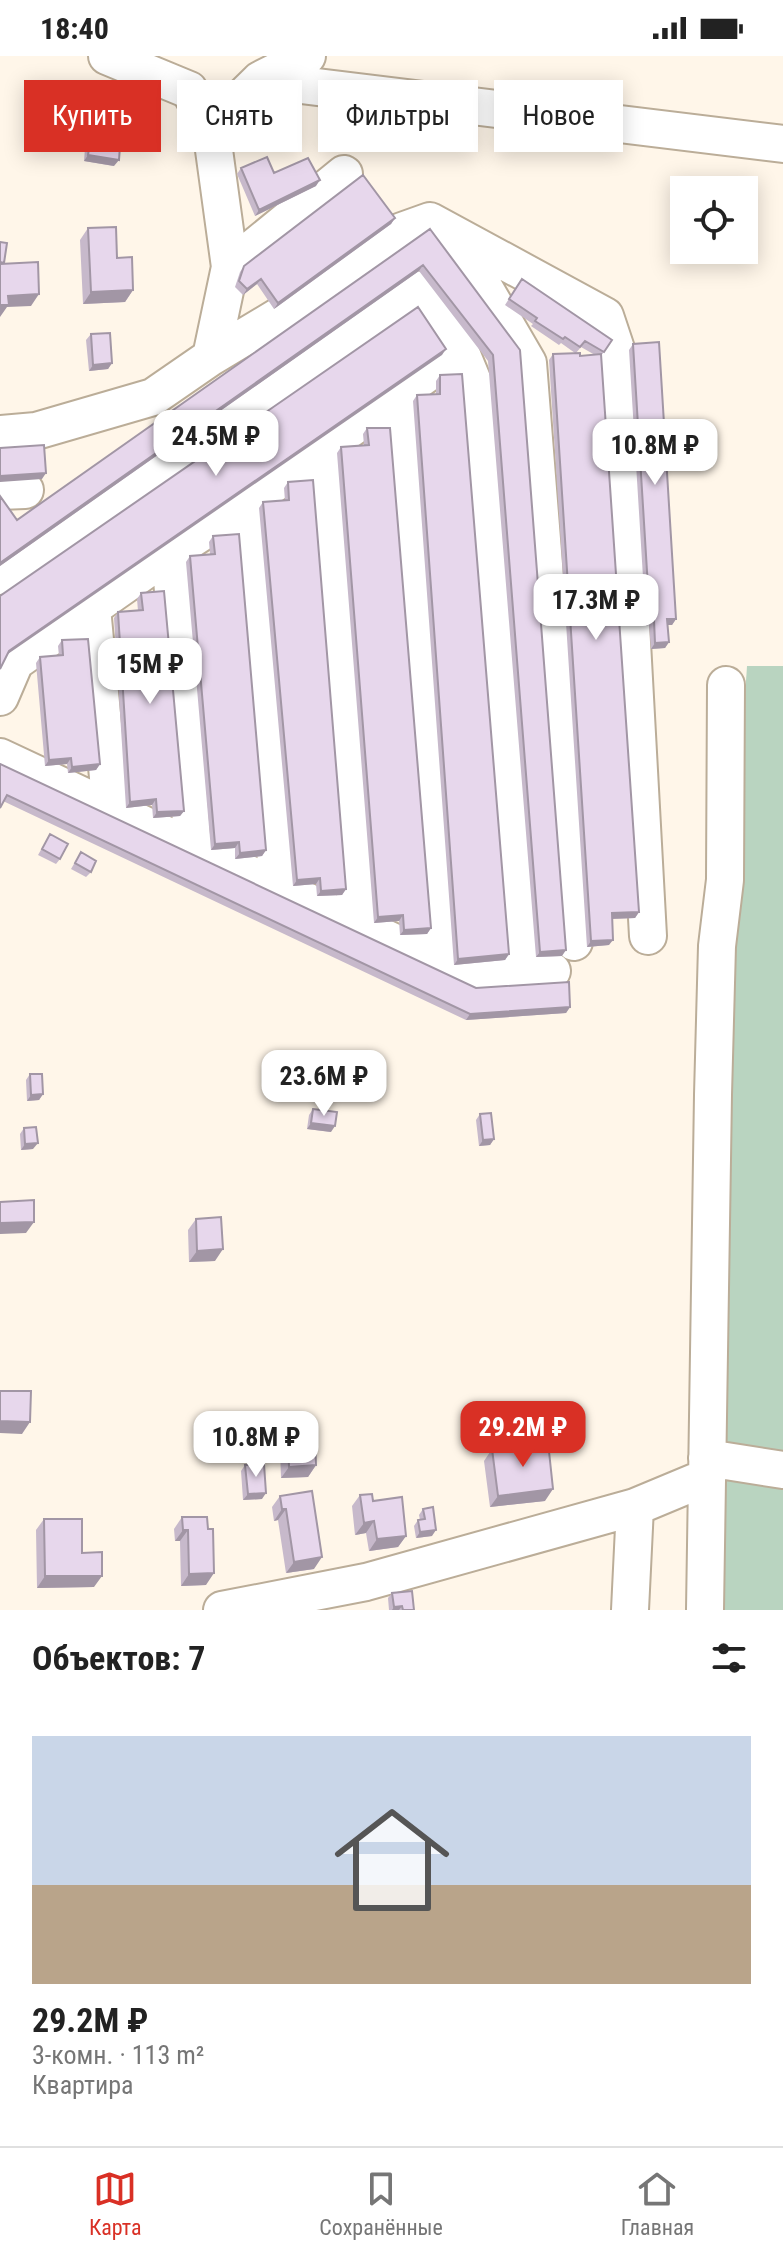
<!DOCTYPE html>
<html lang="ru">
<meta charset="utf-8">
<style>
body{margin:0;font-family:"Roboto Condensed",sans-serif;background:#f6f6f6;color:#222;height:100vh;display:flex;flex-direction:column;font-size:30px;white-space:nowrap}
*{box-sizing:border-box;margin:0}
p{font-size:26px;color:#767676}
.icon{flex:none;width:44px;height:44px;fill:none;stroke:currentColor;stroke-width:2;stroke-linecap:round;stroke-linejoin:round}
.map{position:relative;height:1554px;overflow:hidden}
.drawer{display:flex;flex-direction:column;background:#fff;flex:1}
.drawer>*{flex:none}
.hud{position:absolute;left:24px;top:24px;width:736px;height:72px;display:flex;gap:16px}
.controls{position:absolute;left:670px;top:120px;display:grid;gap:16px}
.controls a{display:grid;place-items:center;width:88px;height:88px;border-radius:0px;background:#fff;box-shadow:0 4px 20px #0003;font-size:40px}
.price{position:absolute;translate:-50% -68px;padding:0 18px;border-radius:16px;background:#fff;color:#222;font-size:26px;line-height:52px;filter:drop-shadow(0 2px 4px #0008)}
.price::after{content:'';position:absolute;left:50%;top:48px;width:24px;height:18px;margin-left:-12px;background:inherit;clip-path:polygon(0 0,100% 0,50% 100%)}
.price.on{background:#d93025;color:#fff}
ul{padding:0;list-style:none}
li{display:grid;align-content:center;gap:16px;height:424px;padding:0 32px}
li+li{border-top:2px solid #e0e0e0}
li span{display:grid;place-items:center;height:248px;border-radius:0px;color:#555}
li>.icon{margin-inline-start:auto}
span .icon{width:144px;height:144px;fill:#fffc;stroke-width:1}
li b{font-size:34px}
h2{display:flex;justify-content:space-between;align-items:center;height:96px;padding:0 32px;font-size:34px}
.pill{padding:0 28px;border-radius:0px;background:#fff;box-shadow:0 4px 20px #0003;font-size:28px;line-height:72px}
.pill.on{background:#d93025;color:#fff}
.status{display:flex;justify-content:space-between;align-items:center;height:56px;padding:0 40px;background:#fff;direction:ltr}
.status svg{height:22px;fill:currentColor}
.menu{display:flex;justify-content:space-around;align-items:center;height:112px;border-top:2px solid #e0e0e0;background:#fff;font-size:22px;color:#767676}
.menu a{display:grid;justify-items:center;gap:4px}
.menu .on{color:#d93025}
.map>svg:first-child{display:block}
.green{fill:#b9d4c0}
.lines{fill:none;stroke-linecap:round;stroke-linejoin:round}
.minor-casing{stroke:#bbad98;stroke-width:40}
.minor{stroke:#fff;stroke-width:36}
.wall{fill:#c7b9cb;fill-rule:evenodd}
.shaded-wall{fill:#a296a5}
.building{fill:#e7d7ec;stroke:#a296a5;stroke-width:2}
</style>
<div class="status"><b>18:40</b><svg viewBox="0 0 49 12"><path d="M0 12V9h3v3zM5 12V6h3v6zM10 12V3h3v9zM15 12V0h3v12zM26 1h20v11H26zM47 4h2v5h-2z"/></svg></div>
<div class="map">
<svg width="783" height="1554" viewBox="0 0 783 1554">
<rect width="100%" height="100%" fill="#fff6e9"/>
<path class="green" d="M747 610H783V1554H713L722 990Z"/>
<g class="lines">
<g class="minor-casing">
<path id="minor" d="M107 0 189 34 211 72 230 211 211 301
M260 24 783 88
M211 72 260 24 307 0
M453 178 528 307 574 886
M230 211 344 118
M396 340 439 907
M0 378 36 375 153 341 211 301 306 244 402 175 430 165 605 260 616 293 648 880
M321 394 357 868
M0 435 25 434
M247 447 278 831
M170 497 193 792
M0 520 415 233 460 294 474 328 521 917
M92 552 111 753
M0 641 15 606 170 497 247 447 460 294
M0 701 468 921 552 915
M707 1402 783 1414
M222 1554 366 1526 635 1451 707 1421
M630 1554 635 1451
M705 1554 713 1039 717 890 725 824 726 629"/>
</g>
<use href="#minor" class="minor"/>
</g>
<path class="wall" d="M90 86 114 110 84 105 85 92Z
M241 112 274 117 316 130 255 160 237 118Z
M395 162 391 168 274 253 257 228 243 239 235 231 240 216 244 210Z
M88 172 117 202 133 234 125 246 83 248 80 184Z
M430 173 520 294 562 900 536 901 488 305 419 215 0 510V440L17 464Z
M522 223 612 284 601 300 639 856 635 862 612 863 609 889 587 891 549 304 553 298 575 297 561 287 559 289 531 270 533 268 505 249ZM581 291 595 299 580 300 576 297Z
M91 278 112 307 108 313 89 315 86 284Z
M633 288 676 563 672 569H668L669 586 665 592 651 593 649 569 646 570 629 294Z
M440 319 509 898 505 904 454 909 413 345 417 339 436 338V325Z
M367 372 431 872 427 878 400 879 399 865 374 867 337 397 341 391 364 389 363 378Z
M288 426 346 833 342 839 317 840 316 828 293 830 259 452 263 446 285 445 284 432Z
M213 480 266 794 262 800 235 803V792L211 794 186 506 190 500 210 498 209 486Z
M141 537 184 755 180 760 153 762 152 749 126 752 114 562 118 556 138 555 137 543Z
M62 584 100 708 96 714 68 717 67 708 45 710 36 607 40 601 59 600 58 590Z
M0 708 476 932 570 951 566 957 466 964 3 745Z
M50 778 60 803 56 808 38 799Z
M81 796 91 816 86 821 71 813Z
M30 1018 43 1038 39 1044 27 1045 26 1024Z
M313 1053 331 1076 307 1073 309 1059Z
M480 1058 494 1083 490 1089 479 1090 476 1064Z
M24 1072 33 1093 21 1094 20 1078Z
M196 1163 215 1205 189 1206 188 1174Z
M288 1381 316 1409 308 1421 281 1422 280 1392Z
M492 1393 545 1445 490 1451 484 1405Z
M245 1409 262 1443 243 1444 241 1415Z
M360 1439 373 1445 406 1480 398 1491 369 1495 366 1477 355 1479 352 1450Z
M280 1440 314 1513 286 1517 278 1464 274 1465 272 1451Z
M423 1453 432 1480 416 1482 414 1470 418 1464H420L419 1459Z
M182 1461 208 1473 206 1529 181 1530 180 1485H175L174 1473Z
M44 1463 82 1497 94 1531 37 1532 36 1474Z
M392 1537 414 1554H389L388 1542Z"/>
<path class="shaded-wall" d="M88 99 119 104 114 110 84 105Z
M320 124 316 130 255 160 259 154Z
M395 162 391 168 274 253 278 247Z
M423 209 419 215 0 510V507Z
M261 223 257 228 243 239 247 233Z
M133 234 125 246 83 248 91 236Z
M39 238 31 250 7 251 0 261V249L8 240Z
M446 293 442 299 5 600 9 595Z
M112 307 108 313 89 315 93 309Z
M46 417 42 423 0 426V420Z
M667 563H676L672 569H663Z
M669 586 665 592 651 593 655 587Z
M71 702 67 708 45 710 49 704Z
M100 708 96 714 68 717 72 711Z
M156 743 152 749 126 752 130 746Z
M184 755 180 760 153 762 157 756Z
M239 786 235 792 211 794 215 788Z
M266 794 262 800 235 803 240 797Z
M320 822 316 828 293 830 297 824Z
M346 833 342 839 317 840 321 835Z
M639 856 635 862 608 863 612 857Z
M403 859 399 865 374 867 378 861Z
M431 872 427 878 400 879 404 874Z
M613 884 609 889 587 891 591 885Z
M566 894 562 900 536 901 540 896Z
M509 898 505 904 454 909 458 903Z
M570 951 566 957 466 964 470 958Z
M43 1038 39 1044 27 1045 31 1039Z
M311 1067 335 1070 331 1076 307 1073Z
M494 1083 490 1089 479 1090 483 1084Z
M38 1087 33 1093 21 1094 25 1088Z
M34 1166 26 1177 0 1178V1167Z
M223 1193 215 1205 189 1206 197 1195Z
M0 1365 30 1366 22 1378 0 1377Z
M316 1409 308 1421 281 1422 289 1411Z
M553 1433 545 1445 490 1451 498 1440Z
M266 1437 262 1443 243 1444 248 1438Z
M282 1453H286L278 1464 274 1465Z
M374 1465 366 1477 355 1479 364 1467Z
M183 1474H188L180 1485H175Z
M436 1474 432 1480 416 1482 420 1476Z
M406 1480 398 1491 369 1495 377 1483Z
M322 1501 314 1513 286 1517 294 1506Z
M214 1517 206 1529 181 1530 189 1518Z
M45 1520H102L94 1531 37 1532Z
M402 1550 399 1554H392L394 1551Z"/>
<path class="building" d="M90 86 120 90 119 104 88 99Z
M267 101 274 117 308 102 320 124 259 154 241 112Z
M363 119 395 162 278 247 261 223 247 233 239 225 244 210Z
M116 171 117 202 132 201 133 234 91 236 88 172Z
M430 173 520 294 566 894 540 896 493 299 423 209 0 507V440L17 464Z
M0 186 7 187 4 207 0 206Z
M38 206 39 238 8 240 9 249H0V208Z
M522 223 612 284 604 296 585 285 580 291 565 281 563 283 535 265 537 262 509 243Z
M418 251 446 293 9 595 0 613V540Z
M110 277 112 307 93 309 91 278Z
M659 286 676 563H667L669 586 655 587 654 564H650L633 288Z
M580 297V300L601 298 639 856 612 857 613 884 591 885 553 298Z
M462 318 509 898 458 903 417 339 440 338V319Z
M367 372H390L431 872 404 874 403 859 378 861 341 391 369 389Z
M44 389 46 417 0 420V392Z
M313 424 346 833 321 835 320 822 297 824 263 446 289 444 288 426Z
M239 478 266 794 240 797 239 786 215 788 190 500 215 498 213 480Z
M164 535 184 755 157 756 156 743 130 746 118 556 143 554 141 537Z
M88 583 100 708 72 711 71 702 49 704 40 601 63 599 62 584Z
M0 708 476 932 569 926 570 951 470 958 7 739 0 752Z
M50 778 68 788 60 803 42 793Z
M81 796 96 805 91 816 75 807Z
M30 1018H42L43 1038 31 1039Z
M313 1053 337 1056 335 1070 311 1067Z
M491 1057 494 1083 483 1084 480 1058Z
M36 1071 38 1087 25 1088 24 1072Z
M34 1144V1166L0 1167V1146Z
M221 1161 223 1193 197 1195 196 1163Z
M0 1335H31L30 1366 0 1365Z
M315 1380 316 1409 289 1411 288 1381Z
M548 1386 553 1433 498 1440 492 1393Z
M264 1408 266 1437 248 1438 245 1409Z
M312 1435 322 1501 294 1506 286 1453H282L280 1440Z
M372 1438 373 1445 402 1441 406 1480 377 1483 374 1465 364 1467 360 1439Z
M433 1451 436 1474 420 1476 418 1464 425 1463 423 1453Z
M182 1461H207L208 1473H213L214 1517 189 1518 188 1474H183Z
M44 1463H82V1497L102 1496V1520H45Z
M412 1535 414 1554H403L402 1550 394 1551 392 1537Z"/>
</svg>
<div class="controls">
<a><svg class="icon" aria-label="locate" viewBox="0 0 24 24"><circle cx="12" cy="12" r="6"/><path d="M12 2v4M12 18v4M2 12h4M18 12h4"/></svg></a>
</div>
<b class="price" style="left:216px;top:422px">24.5M ₽</b>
<b class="price" style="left:655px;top:431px">10.8M ₽</b>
<b class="price" style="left:596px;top:586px">17.3M ₽</b>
<b class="price" style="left:150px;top:650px">15M ₽</b>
<b class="price" style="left:324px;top:1062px">23.6M ₽</b>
<b class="price on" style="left:523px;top:1413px">29.2M ₽</b>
<b class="price" style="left:256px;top:1423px">10.8M ₽</b>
<div class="hud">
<a class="pill on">Купить</a>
<a class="pill">Снять</a>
<a class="pill">Фильтры</a>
<a class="pill">Новое</a>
</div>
</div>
<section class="drawer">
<h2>Объектов: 7<svg class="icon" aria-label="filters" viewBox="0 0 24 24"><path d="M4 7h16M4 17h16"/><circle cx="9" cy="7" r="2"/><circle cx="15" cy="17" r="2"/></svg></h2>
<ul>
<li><span style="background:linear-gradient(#c9d6e8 60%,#b9a48a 0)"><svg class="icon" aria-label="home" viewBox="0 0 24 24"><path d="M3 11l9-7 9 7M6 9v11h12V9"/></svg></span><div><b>29.2M ₽</b><p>3-комн. · 113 m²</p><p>Квартира</p></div></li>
</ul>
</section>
<nav class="menu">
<a class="on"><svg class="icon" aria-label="map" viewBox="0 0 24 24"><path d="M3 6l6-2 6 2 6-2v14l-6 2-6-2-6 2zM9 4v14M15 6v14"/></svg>Карта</a>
<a><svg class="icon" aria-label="saved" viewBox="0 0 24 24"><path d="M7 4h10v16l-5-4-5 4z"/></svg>Сохранённые</a>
<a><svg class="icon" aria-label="home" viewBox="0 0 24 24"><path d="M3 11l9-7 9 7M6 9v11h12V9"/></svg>Главная</a>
</nav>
